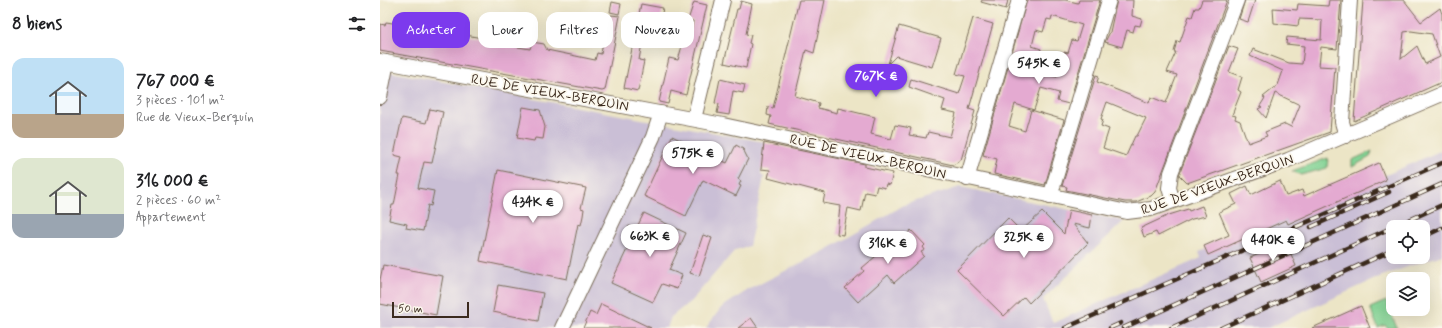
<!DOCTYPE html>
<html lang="fr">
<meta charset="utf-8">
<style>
body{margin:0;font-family:Mynerve,sans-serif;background:#f6f6f6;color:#202124;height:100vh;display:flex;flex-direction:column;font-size:15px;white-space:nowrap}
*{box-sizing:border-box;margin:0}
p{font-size:13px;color:#757577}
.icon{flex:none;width:22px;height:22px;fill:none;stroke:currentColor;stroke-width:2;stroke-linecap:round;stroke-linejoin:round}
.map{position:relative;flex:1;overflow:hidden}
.sheet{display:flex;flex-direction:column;background:#fff;width:380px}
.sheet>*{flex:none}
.guide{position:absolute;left:12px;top:12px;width:380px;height:36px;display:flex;gap:8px}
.tools{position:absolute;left:1006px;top:220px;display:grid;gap:8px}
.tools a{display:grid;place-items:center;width:44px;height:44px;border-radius:8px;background:#fff;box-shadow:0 4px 16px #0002;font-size:20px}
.scale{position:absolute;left:12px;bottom:10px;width:77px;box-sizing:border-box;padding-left:4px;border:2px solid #3b2a1e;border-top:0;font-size:11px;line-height:14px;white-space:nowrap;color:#3b2a1e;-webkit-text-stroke:3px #fbf7ec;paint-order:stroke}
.price{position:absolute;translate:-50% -34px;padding:0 9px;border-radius:14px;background:#fff;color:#222;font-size:13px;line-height:26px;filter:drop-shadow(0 1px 2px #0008)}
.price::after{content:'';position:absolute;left:50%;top:24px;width:12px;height:9px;margin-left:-6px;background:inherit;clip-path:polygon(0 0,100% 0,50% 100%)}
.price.on{background:#7c3aed;color:#fff}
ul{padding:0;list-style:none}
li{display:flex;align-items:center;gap:12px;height:100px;padding:0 12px}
li span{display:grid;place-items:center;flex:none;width:112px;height:80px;border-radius:12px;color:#555}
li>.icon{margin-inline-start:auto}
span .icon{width:48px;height:48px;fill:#fffc;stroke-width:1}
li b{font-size:17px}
h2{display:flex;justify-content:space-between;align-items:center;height:48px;padding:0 12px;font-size:17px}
.pill{padding:0 14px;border-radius:12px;background:#fff;box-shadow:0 4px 16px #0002;font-size:14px;line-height:36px}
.pill.on{background:#7c3aed;color:#fff}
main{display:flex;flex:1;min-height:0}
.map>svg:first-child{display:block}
.industrial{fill:#cabfd6;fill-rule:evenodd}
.green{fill:#80d192;stroke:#5e7e58}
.building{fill:#e4aad1;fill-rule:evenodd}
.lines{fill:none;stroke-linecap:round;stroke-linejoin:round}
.minor-casing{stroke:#796b59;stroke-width:16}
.minor{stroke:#fff;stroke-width:14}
.rail-casing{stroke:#3b2a1e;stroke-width:4.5}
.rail{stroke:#fbf7ec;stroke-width:3;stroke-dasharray:9;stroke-linecap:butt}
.labels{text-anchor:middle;stroke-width:3.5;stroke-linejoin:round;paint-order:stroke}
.street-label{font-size:14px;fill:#3b2a1e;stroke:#fbf7ec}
</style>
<main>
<section class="sheet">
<h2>8 biens<svg class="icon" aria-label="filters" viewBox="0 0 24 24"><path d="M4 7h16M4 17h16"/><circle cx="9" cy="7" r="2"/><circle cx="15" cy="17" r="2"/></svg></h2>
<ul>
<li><span style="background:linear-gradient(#bfe0f5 70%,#b9a48a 0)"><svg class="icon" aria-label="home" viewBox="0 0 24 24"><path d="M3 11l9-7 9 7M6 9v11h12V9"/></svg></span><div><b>767 000 €</b><p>3 pièces · 101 m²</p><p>Rue de Vieux-Berquin</p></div></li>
<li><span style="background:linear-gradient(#dfe7d0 70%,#9aa5b1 0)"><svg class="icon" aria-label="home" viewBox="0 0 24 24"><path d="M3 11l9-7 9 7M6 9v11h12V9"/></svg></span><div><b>316 000 €</b><p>2 pièces · 60 m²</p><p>Appartement</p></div></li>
</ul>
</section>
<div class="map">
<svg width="1062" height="328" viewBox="0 0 1062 328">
<rect width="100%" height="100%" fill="#fbf7ec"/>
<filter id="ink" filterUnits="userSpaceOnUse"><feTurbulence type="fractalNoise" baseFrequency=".025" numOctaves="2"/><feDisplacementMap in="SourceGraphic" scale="8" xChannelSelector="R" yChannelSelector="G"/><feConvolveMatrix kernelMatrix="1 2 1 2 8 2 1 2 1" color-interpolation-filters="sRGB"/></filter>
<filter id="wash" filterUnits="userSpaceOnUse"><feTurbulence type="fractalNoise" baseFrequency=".012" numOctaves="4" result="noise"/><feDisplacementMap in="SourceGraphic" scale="16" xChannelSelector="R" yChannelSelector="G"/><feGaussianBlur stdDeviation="0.9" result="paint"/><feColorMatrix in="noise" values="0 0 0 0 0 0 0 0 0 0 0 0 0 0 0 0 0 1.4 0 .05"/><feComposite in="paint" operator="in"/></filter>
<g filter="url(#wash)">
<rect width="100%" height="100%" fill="#ece5c6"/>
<path class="industrial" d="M0 70 384 142 381 175 384 177 369 246 355 250 312 300 291 317 287 328H0Z
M1062 150V255L1002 276 888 328H326L341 308 368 290 448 249 524 205 580 187 744 221 663 299 673 323 821 258 819 252 930 209ZM1013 227H1043V257H1013Z"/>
<path class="green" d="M992 151 990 157 972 167V160Z
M948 158 947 168 921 175 912 171Z
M1006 301 1017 328H1007L1005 325 998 328 990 308Z"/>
<g id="blocks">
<path class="building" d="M419 0H445L434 53 426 50 415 96 439 103 438 108 457 113 458 108 495 117 491 134 511 139 515 125 531 128 529 135 546 138 548 132 570 137 576 113 562 110 565 100 529 87 531 79 579 94 585 76 576 74 593 18 613 24 589 109 595 111 581 160 573 165 389 124 391 116 387 115 388 107 393 108Z
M602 0H628L626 9 601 2Z
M647 0H685L698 3 699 0H720L689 104 677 101 679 93 661 88 654 110 635 104 629 126 645 131 651 110 684 120 665 185 614 174 617 159 603 155ZM672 16 702 25 697 41 692 40 688 53 684 52 677 77 659 72 663 59 658 58 661 49 652 46 656 30 663 32 667 19 671 20Z
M737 0H753L752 16 762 19 760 26 755 25 753 32 747 30 742 47 725 42 730 32Z
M822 0H847L775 192 771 196 756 202H745L686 190 687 187 682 186 716 75 719 76 717 82 769 103 771 97 786 103 797 75 787 72 796 52H794L797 41 800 42 809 16 812 17 815 8H819ZM727 102 766 118 757 136H755L746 156 723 148 729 129 721 126 723 120 721 119Z
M865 0H875L868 22 859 19Z
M949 0H961L957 49 941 47 939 66 955 67 950 132 807 183 799 175 849 46 858 49 849 72 862 77 858 90 861 92 852 115 856 116 855 119 860 121 868 143 887 136 885 132 905 124 911 127 920 105 895 93 886 118 878 109 882 107 880 106 885 98 883 97 898 85 903 71 870 56 873 49 909 63 922 64 924 46 906 44 907 37 941 40 942 20 919 19 918 26 894 23 893 8 917 10 918 4 948 6Z
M983 0H1024L1041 22 1060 8 1062 14V82L974 121ZM1031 31 1052 34 1060 57 1045 64 1037 46 1021 59 1024 32Z
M361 1 372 4 366 34 371 35 369 43 371 44 366 68 344 63 357 9H359Z
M232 2 241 4 239 14 230 12Z
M314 2 327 5 306 95 291 91 288 104 279 102 289 58 298 60 304 39 309 41 313 21 308 20Z
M261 4 283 8 280 23 266 20 259 60 264 61 258 91 244 88Z
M231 15 240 16 225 90 222 91 0 51V24L5 25 6 22 46 28 47 24 59 27V29L67 30 66 33 86 37V35L107 39V42L150 49 152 42 164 44 167 50 215 60 217 53 221 54 225 30 228 31Z
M519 26 561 38 552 67 516 56 508 64Z
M340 79 365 85 363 93 353 91 349 115 337 113 339 104 335 103Z
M143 107 160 110 165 127 163 139 155 138 154 141 137 138Z
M50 109 63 112 52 163 44 162 38 188 54 191 51 206 48 205 43 231 26 228 27 224 9 220 12 205H14L20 175H18L22 157 14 155 22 118 46 123Z
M292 136 347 163 356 145 363 149 368 159 358 179 361 181 359 185 361 186 356 196 323 180 306 216 264 196Z
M384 143 485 164V167L513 173 510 185 506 184 505 188 497 186 495 194 485 192 481 211 468 208 463 235 457 234 460 206 443 203 445 193 388 178 390 170 381 169Z
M999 163 1006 180 908 224 906 220 828 255 824 246 849 235 839 212 856 204 851 194 867 186 871 195 900 181 906 196 922 190 924 196Z
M118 170 206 188 201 208 204 209 203 216 201 225 198 224 187 279 100 261Z
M822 206 826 216 812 219 778 236 776 232 764 237 761 228 789 215 808 209 809 211Z
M689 210 712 215 710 228 693 224 708 243 649 303 644 297 624 316 577 270 628 218 641 231 662 212 684 234Z
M264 213 306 233 289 270 302 275 297 289 282 284 273 302 231 283 251 241 244 237 249 226 256 229Z
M531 230 545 245 543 247 545 250 541 252 544 256 514 283 508 275 478 302 465 288 484 271 482 268 516 239 518 242Z
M323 235 332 238 319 276 310 273Z
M906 242 916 266 881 282 870 258Z
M3 265 63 276 56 315 0 304V280Z
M118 285 163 293 158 321 113 312Z
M221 304 271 328H203L210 312 216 315Z
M981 306 990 328H932Z
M371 318 378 328H358Z"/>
</g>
</g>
<g filter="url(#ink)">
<use href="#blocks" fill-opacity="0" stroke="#796b59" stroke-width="1"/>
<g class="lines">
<g class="minor-casing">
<path id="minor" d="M0 61 343 125 747 212 771 209 908 160 1062 94
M0 97 7 62
M314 119 343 0
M966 136 962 122 970 0
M587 179 639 0
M670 197 729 0
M793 201 789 188 791 173 857 0
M182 328 273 137 281 113"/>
</g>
<use href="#minor" class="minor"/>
<g class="rail-casing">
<path id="rail" d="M931 227 1009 192
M1014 227 1062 205
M1043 237 1062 228
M685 328 1062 163
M730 328 741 323
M743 328 1062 184
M791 328 1013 227
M841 328 1013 250"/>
</g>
<use href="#rail" class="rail"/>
</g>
</g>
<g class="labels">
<g class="street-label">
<text transform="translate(170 92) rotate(10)" y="5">RUE DE VIEUX-BERQUIN</text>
<text transform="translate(488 156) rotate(13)" y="5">RUE DE VIEUX-BERQUIN</text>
<text transform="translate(837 184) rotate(-19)" y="5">RUE DE VIEUX-BERQUIN</text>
</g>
</g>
</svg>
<div class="tools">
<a><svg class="icon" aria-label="locate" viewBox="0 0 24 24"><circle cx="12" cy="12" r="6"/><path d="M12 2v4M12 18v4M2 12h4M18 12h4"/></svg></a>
<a><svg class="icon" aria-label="layers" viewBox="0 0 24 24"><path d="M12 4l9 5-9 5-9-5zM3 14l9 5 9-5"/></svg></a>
</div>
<div class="scale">50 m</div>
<b class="price" style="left:659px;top:85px">545K €</b>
<b class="price on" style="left:496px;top:98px">767K €</b>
<b class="price" style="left:313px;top:175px">575K €</b>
<b class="price" style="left:153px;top:224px">434K €</b>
<b class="price" style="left:270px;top:258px">663K €</b>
<b class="price" style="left:644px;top:259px">325K €</b>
<b class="price" style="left:893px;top:262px">440K €</b>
<b class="price" style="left:508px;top:265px">316K €</b>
<div class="guide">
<a class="pill on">Acheter</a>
<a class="pill">Louer</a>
<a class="pill">Filtres</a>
<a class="pill">Nouveau</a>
</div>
</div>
</main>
